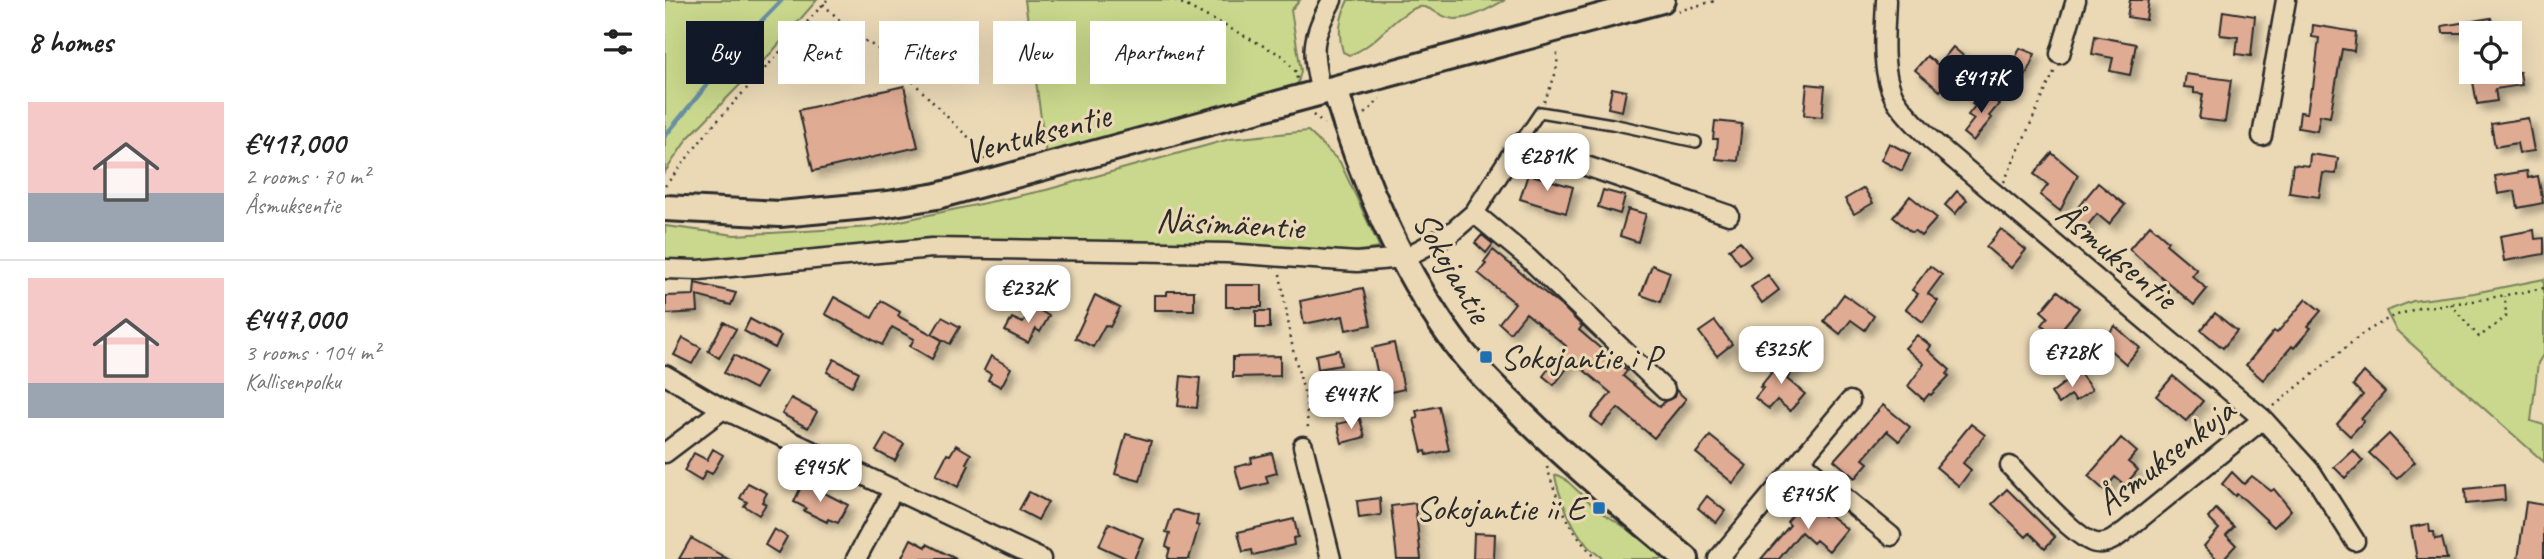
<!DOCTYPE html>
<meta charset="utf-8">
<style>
body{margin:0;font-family:Caveat,sans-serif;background:#f2f2f2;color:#222;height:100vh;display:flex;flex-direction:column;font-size:26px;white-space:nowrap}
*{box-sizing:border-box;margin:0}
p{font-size:23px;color:#767676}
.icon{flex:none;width:38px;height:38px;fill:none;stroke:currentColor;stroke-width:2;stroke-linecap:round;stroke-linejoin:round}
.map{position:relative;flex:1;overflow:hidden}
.panel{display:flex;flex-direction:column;background:#fff;width:665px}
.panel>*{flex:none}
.top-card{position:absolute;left:21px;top:21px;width:665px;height:63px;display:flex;gap:14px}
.controls{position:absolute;left:1794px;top:21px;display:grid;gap:14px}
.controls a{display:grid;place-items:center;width:63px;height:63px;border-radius:0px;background:#fff;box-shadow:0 7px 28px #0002;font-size:35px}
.price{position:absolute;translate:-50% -60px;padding:0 16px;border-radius:14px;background:#fff;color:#222;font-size:23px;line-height:46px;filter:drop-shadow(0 2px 4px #0008)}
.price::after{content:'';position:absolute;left:50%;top:42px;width:21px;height:16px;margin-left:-10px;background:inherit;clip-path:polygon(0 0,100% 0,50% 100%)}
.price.on{background:#111827;color:#fff}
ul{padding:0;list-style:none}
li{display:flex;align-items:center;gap:21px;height:175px;padding:0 28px}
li+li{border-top:2px solid #e0e0e0}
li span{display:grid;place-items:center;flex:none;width:196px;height:140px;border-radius:0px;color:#555}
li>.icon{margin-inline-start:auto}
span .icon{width:84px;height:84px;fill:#fffc;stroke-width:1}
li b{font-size:30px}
h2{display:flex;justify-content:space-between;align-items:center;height:84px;padding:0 28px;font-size:30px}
.tag{padding:0 24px;border-radius:0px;background:#fff;box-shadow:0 7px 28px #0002;font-size:24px;line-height:63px}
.tag.on{background:#111827;color:#fff}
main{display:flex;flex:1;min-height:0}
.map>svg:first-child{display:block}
.green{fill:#c9d88c;stroke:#7a825c;stroke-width:2}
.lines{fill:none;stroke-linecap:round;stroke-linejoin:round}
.stream{stroke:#698fa3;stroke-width:4.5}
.building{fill:#dfab93;stroke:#2b2b2b;stroke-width:2;filter:url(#shadow)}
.lane-casing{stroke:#2b2b2b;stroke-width:14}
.street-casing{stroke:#2b2b2b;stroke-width:23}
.secondary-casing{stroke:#2b2b2b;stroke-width:30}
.path{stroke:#2b2b2b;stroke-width:2.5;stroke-dasharray:2 5;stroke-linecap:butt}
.lane{stroke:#ebd9b6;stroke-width:9}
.street{stroke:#ebd9b6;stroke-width:18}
.secondary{stroke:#ebd9b6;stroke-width:24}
.poi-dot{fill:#1f6fb2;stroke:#ebd9b6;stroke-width:2.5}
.labels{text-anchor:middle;stroke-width:6;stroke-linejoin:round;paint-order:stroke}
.street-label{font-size:35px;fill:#2b2b2b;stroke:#ebd9b6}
.poi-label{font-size:35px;fill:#2b2b2b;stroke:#ebd9b6;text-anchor:start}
</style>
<main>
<section class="panel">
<h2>8 homes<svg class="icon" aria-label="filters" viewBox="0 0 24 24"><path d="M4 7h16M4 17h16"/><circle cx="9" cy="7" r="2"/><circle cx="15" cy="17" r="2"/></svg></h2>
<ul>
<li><span style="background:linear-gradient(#f6c9c9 65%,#9aa5b1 0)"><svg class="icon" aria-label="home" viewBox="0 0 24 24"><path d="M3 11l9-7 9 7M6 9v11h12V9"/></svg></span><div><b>€417,000</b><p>2 rooms · 70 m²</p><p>Åsmuksentie</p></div></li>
<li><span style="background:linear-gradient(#f6c9c9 75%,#9aa5b1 0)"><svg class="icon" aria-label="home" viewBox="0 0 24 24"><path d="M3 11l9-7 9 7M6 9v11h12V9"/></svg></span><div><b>€447,000</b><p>3 rooms · 104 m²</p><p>Kallisenpolku</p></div></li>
</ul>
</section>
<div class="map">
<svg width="1879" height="559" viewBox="0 0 1879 559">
<defs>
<filter id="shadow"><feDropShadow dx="6" dy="6" stdDeviation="3.5" flood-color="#0004"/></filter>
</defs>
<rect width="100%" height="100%" fill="#ebd9b6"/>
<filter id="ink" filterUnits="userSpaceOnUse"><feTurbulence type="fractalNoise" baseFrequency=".0143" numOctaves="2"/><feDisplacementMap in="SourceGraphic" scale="14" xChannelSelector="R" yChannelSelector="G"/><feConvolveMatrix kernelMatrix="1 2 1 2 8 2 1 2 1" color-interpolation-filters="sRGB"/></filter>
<g filter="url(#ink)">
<path class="green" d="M0 0H152L106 53 23 138 0 172Z
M360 0H635L626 10 636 71 633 83 623 89 381 155Z
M683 0H840C825 8 807 19 790 19 774 19 764 2 750 8 725 19 710 47 684 55L678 52C672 32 675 18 683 0Z
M643 131 675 162 715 248 694 251 656 253 615 247 561 243 431 242 33 264 0 263V226L70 235 207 227 381 190 565 139Z
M1879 279V353L1873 363 1866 421 1879 425V462L1731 330 1721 311 1748 301 1809 293Z
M893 475 899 478 932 509 964 530 999 559H938C933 554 925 550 921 544 907 527 894 497 890 476Z"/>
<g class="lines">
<path class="stream" d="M0 136 83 35 117 0"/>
</g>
<path class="building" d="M1465 0H1484L1481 20 1462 17Z
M1558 11 1590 16 1586 56 1571 54 1573 37 1555 35Z
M1826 18 1829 33H1778L1777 26Z
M1648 25 1691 32 1689 51 1677 49 1665 117 1655 115 1652 131 1633 128 1635 112 1642 113 1646 88H1648L1654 38 1647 37Z
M1430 36 1471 44 1465 75 1445 71 1448 58 1427 54Z
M1288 47 1302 59 1275 91 1250 70 1262 56 1273 65Z
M1355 48 1370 54 1361 75 1345 69Z
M1828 72H1855L1857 85 1830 89 1832 101 1812 104 1807 76Z
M1521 74 1566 80 1560 122 1534 119 1538 94 1529 93V88L1519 87Z
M1142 84 1160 86 1157 117 1139 115Z
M239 86 253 147 148 171 134 110Z
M947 88 961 91 957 111 943 108Z
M1318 91 1334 104 1324 116 1327 118 1308 141 1298 133 1309 119 1303 115 1310 106 1307 104Z
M1863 118 1869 151 1854 153 1852 143 1830 147 1826 124Z
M1050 121 1077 124 1073 161 1051 159 1053 139H1048Z
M1224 143 1245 154 1237 171 1216 160Z
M1387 153 1413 175 1395 211 1375 195 1383 185 1369 174Z
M1645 154 1673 158 1671 174 1658 173 1654 197 1624 193 1628 164 1644 166Z
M1862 171 1863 178 1873 176 1878 203 1853 208 1850 191 1833 194 1830 176Z
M863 174 908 187 901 213 855 199Z
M1433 183 1460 205 1444 224 1432 214 1418 231 1403 219Z
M1199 188 1208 203 1189 214 1180 199Z
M938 190 960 196 955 214 933 207Z
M1292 191 1302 200 1290 214 1280 205Z
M1245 196 1272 218 1256 236 1250 231 1246 232 1228 217Z
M963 209 981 214 973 242 955 236Z
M1485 225 1503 241 1501 244 1532 270 1527 276 1542 289 1529 305 1464 249Z
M1336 229 1361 250 1346 268 1321 247Z
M1869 230 1870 239 1879 238V254L1839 261 1835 236Z
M817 235 828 244 821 253 810 243Z
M1075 241 1086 256 1075 264 1064 249Z
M828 250 901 310 917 326 914 330 962 371 958 376 995 407 1000 401 1009 397 1011 390 1021 399 989 438 953 408 937 426 926 417 946 393 908 361 889 385 878 376 901 346 861 313 845 333 834 323 850 303 813 273 821 264 819 262Z
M987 265 1005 272 995 302 976 295Z
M1265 266 1277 275 1263 294 1273 301 1258 322 1241 309 1253 294 1247 290Z
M1103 275 1114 290 1097 303 1086 287Z
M30 283 71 293 66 305 32 296 33 312 1 314V296L29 295Z
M561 285H597V307H561Z
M698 288 706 325 681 330 678 316 639 324 635 301Z
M502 291H529V310H489V295H502Z
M1393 291 1414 308 1391 336 1377 325 1383 317 1376 311Z
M1179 294 1209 316 1200 330 1186 320 1175 334 1159 321Z
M430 295 455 308 445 327 440 325 428 347 410 338Z
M169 297 207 318 216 301 235 312 233 316 277 340 267 359 245 346 249 339 227 327 217 345 160 314Z
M1641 299 1656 311 1643 326 1646 328 1629 348 1627 346 1598 380 1581 365 1609 331 1612 333Z
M367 306 384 316 375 332 371 329 363 343 340 331 347 318 358 323Z
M591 311H605V328H591Z
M1550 313 1572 331 1558 348 1536 330Z
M277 317 295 327 285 344 267 334Z
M85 319 116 336 110 348 79 331Z
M1050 321 1067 344 1052 356 1034 332Z
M59 322 71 329 54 358 43 351Z
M1450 326 1475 348 1461 364 1436 342Z
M1252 335 1266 346 1263 350 1285 370 1282 374 1284 376 1266 395 1264 394 1259 400 1243 386 1259 364 1240 348Z
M18 338 36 348 27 364 9 355Z
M729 343 739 389 717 394 707 348Z
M674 350 676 365 653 369 651 355Z
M1123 352 1135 362 1122 379 1140 394 1125 411 1112 400 1104 409 1090 398 1098 388 1095 387Z
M69 355 100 372 90 389 59 373Z
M326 356 346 368 336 387 323 380 326 374 319 370Z
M615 356V376L568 377V357Z
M169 359 194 372 187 386 162 372Z
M1414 372 1427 390 1411 401 1406 395 1394 404 1386 393Z
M1699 372 1720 392 1696 419 1699 421 1685 436 1672 424 1698 395 1688 385Z
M516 376 535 378 532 408 513 406Z
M1508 376 1538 401 1521 421 1491 396Z
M126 398 152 412 143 428 117 414Z
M1218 405 1245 427 1234 441 1222 431 1198 459 1203 463 1190 478 1169 460Z
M774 406 784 450 762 455 761 451 757 452 749 419 753 418 751 411Z
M695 419 700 437 677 443 672 424Z
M1306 424 1320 435 1298 463 1306 470 1294 486 1271 467Z
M221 434 239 444 230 461 211 451Z
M461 434 486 441 475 481 450 474Z
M1724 434 1750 462 1732 479 1704 453Z
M1045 436 1082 466 1068 483 1031 453Z
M1456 438 1472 452 1463 462 1473 470 1460 485 1450 477 1439 490 1423 476Z
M291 445 306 454 301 463 304 465 293 487 271 475 282 454 285 455Z
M48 449 58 455 47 474 41 471 36 481 19 471 29 453 42 460Z
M1688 450 1698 461 1680 478 1669 467Z
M607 453 612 473 601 476 603 483 576 490 570 467 587 463 586 458Z
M1567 472 1579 484 1587 476 1606 491 1609 489 1626 510 1609 527 1580 500 1572 494 1570 496 1557 484Z
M138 482 183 505 173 523 163 519 162 522 139 511 141 508 129 502Z
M83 483 102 493 97 502 101 504 94 515 79 506 82 502 75 498Z
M1839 485 1840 500 1801 504 1800 489Z
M1342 489 1390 537 1380 548 1365 533 1361 537 1327 504Z
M364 492 383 502 373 520 354 510Z
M1042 496 1060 511 1051 523 1033 508Z
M715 498 716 515 694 518 692 501Z
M1861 502 1879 505V559H1853Z
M750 503 756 559H732L726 506Z
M1137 503 1144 508 1146 505 1159 516 1162 513 1182 529 1164 551 1151 540 1148 543 1136 532 1114 559H1096L1125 525 1122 522Z
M1551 509 1569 527 1561 535 1571 545 1558 559H1552L1539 546 1554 529 1543 518Z
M511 510 533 516 531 525 534 526 524 559H502L505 548 501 546 505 533 501 532 508 511Z
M629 519 633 537 628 538 629 545 588 555 587 550 578 552 573 532Z
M444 523 478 538 469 559H463L434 546Z
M1764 524 1765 532H1769L1770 539 1777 538 1782 559H1752L1746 527Z
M109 529 122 537 113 553 100 545Z
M809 533 830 534 829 559H808Z
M26 538 63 559H14Z
M246 539 261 547 262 544 291 559H236Z"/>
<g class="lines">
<g class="lane-casing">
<path id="lane" d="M854 143 875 112 947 124 1031 142"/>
</g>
<g class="street-casing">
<path id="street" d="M1221 0C1220 31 1215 69 1229 97 1238 113 1253 126 1265 139L1598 419 1647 473 1690 541
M1395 54 1411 0
M656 93C646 50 646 39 667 0
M1597 136 1621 0
M809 213 863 258 1000 390
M0 269 34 270 267 248 562 253 692 262 739 258 786 233 809 213 854 143 1064 215
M0 375 58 409 376 559
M638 446 666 559
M0 453 58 409
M1135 461 1226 536
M1345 466C1361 482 1411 540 1431 543 1443 545 1452 537 1461 530L1598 419
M191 559 229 489
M1053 559 1185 401"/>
</g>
<g class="secondary-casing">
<path id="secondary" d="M670 89C696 177 736 271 791 344 811 371 837 394 861 418 912 468 966 513 1021 559
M0 208 115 214 223 204 272 196 997 0"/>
</g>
<path class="path" d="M510 0 618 56 631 72 632 79
M158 4 188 33 221 54 293 128 308 141 320 161
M1013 11 1053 0
M879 102C886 85 896 68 891 49
M700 114 715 99
M648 115 659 124
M1339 182 1390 70
M0 186 45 129 162 0
M615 274 628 350 641 399 643 429
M1785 304 1814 337 1841 317 1840 296
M1609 406 1697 334 1726 317 1754 308 1808 301 1879 288
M882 467C892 501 906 533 931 559"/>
<use href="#lane" class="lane"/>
<use href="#street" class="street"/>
<use href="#secondary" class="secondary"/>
</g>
</g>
<g class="poi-dot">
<rect x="814" y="350" width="14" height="14" rx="3.5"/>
<rect x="927" y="501" width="14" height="14" rx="3.5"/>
</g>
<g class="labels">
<g class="street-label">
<text transform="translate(372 133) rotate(-15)" y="12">Ventuksentie</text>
<text transform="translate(565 223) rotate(3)" y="12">Näsimäentie</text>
<text transform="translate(1452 255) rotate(40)" y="12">Åsmuksentie</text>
<text transform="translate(788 267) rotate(60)" y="12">Sokojantie</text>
<text transform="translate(1500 456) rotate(-38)" y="12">Åsmuksenkuja</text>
</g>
<g class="poi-label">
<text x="835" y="369">Sokojantie i P</text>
<text x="920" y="520" text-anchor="end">Sokojantie ii E</text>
</g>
</g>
</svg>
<div class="controls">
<a><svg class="icon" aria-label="locate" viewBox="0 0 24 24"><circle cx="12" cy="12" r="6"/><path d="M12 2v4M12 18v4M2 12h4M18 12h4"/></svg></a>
</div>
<b class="price on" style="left:1316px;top:115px">€417K</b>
<b class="price" style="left:882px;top:193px">€281K</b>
<b class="price" style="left:363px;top:325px">€232K</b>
<b class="price" style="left:1116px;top:386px">€325K</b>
<b class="price" style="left:1407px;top:389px">€728K</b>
<b class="price" style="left:686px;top:431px">€447K</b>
<b class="price" style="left:155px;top:504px">€945K</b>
<b class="price" style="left:1143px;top:531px">€745K</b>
<div class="top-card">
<a class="tag on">Buy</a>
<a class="tag">Rent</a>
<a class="tag">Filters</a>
<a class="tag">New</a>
<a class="tag">Apartment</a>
</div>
</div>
</main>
